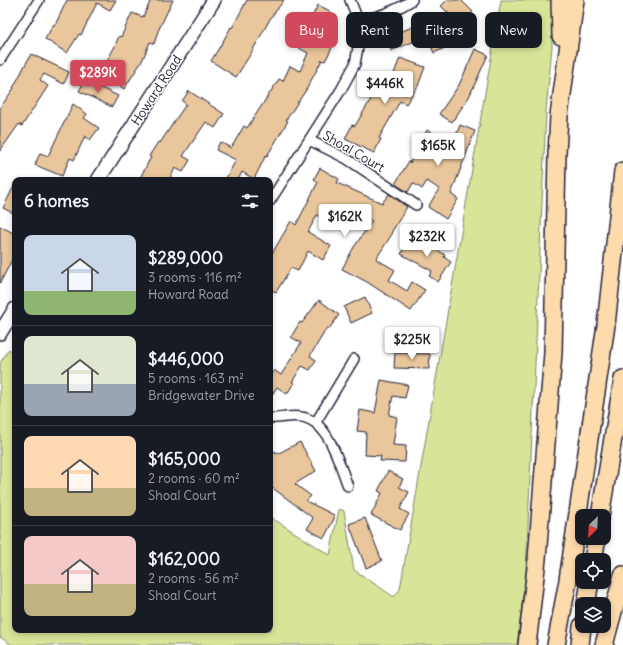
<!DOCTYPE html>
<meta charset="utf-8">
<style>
body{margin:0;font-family:Delius,sans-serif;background:#242831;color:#f1f3f6;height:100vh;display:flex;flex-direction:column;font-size:15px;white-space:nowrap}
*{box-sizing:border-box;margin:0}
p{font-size:13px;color:#9ea1a6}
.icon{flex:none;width:22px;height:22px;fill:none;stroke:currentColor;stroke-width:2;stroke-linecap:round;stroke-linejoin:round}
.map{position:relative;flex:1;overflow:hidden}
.sheet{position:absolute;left:12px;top:177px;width:261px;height:456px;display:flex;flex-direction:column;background:#171b24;border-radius:8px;box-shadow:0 2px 6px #0003}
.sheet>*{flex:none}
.guide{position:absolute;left:285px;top:12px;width:278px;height:36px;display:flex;gap:8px}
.needle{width:26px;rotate:204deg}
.controls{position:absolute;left:575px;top:509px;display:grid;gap:8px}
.controls a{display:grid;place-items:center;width:36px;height:36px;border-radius:8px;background:#171b24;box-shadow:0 2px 6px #0003;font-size:20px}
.price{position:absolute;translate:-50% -34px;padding:0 9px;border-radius:4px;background:#fff;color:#222;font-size:13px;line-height:26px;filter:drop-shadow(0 1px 2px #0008)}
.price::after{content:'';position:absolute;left:50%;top:24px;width:12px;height:9px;margin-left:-6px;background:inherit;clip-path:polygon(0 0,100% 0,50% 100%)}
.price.current{background:#d1495b;color:#fff}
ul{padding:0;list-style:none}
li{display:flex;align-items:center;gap:12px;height:100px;padding:0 12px}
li+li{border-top:1px solid #363941}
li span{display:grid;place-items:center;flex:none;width:112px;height:80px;border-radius:8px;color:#555}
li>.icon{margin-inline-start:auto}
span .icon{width:48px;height:48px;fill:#fffc;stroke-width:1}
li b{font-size:17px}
h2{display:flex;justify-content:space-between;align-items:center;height:48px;padding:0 12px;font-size:17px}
.pill{padding:0 14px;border-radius:8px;background:#171b24;box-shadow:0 2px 6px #0003;font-size:14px;line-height:36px}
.pill.current{background:#d1495b;color:#fff}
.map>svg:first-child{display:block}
.green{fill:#d8e598;stroke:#7d846a}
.building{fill:#e9c69b;stroke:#22223b}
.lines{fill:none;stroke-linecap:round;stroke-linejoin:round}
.street-casing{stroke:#22223b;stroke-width:12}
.secondary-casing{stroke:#22223b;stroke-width:16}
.highway-casing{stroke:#22223b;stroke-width:20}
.street{stroke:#fff;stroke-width:9}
.secondary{stroke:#fff;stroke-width:13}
.highway{stroke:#fedbac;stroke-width:17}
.labels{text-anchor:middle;stroke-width:3;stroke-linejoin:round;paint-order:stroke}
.street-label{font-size:13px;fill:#22223b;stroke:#fff}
</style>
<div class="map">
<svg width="623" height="645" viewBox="0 0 623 645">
<rect width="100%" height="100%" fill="#fff"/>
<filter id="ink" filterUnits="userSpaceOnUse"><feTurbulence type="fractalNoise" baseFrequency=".025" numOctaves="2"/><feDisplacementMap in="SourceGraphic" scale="8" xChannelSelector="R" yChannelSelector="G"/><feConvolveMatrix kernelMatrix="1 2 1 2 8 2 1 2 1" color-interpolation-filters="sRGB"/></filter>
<g filter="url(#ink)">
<path class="green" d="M501 0H551L552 5V47L546 111 526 572 517 645H12L0 637V363L9 349 15 354V630H270V517L330 555 339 509 344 511 354 570 394 597 400 589Z"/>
<path class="building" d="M67 0H116L110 10 97 3 81 35 79 34 67 53 45 39 54 24 55 25Z
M151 0H173L158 31 154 44 150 42 142 61 124 89 100 73 114 48 119 36 121 37 132 13 143 17Z
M247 0H284L270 19 250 55 236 77 211 61 222 43 231 27 232 28Z
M447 0H461L473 12 462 23 456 17 454 19 441 6Z
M318 5 330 11 324 23 332 27 324 44 332 48 325 61 322 60 306 90 286 120 288 121 267 156 266 155 254 179 242 172 238 180H225L236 160 216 150 220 142 231 148 244 126 247 128 279 79 283 81 290 66 300 71 308 53 299 48 308 30 306 29Z
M437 18 449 46 434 53 427 36 391 51 386 38 417 25 418 26Z
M475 49 488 55 469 97 452 122 439 114 459 85Z
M31 54 69 72 64 84 44 74 40 80 48 86 22 126 19 124 0 151V108L14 88H13Z
M400 58 425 67 418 86 406 104 400 101 379 138 381 139 374 153 345 139 352 125 355 126 384 77 391 81Z
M85 80 118 96 112 107 79 91Z
M189 91 224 114 215 128 206 122 183 156 190 160 183 172 175 168 169 180H145L140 178 151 157 149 156 158 142 160 143 186 104 182 101Z
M73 104 87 114 84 118 99 128 90 140 85 136 74 160 70 158 62 176 35 165 40 153 48 156Z
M460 125 475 131 451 194 458 199 446 219 428 207 439 189 427 181 422 189 413 183 408 192 395 184 409 161 410 163 427 130 453 143Z
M320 168 339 179 337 183 382 203 389 194 407 207 391 233 392 234 376 259 395 270 389 280 407 291 412 282 425 290 411 311 367 282 342 269 354 247 372 221 339 206 331 223 317 215 308 232 331 246 323 260 308 251 298 271 291 268 276 292 270 289V257L291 221 296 225 318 182 314 179Z
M15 184V214L3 208Z
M0 226 15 234V254L0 283Z
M411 237 432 249 433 247 445 255 444 257 451 262 438 282 429 276 432 271 401 254Z
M365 297 372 313 351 323 344 307Z
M319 300 339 315 329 329 327 328 310 356 316 360 310 370 302 366 292 382 294 383 287 394 277 387 270 398V376L274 370 281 375 301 343 291 337 300 322 302 323Z
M395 353 430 354 429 369 394 368Z
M381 380 408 385 405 398 393 396 389 415 397 417 393 445 406 446 405 462 380 461 381 456 365 455 366 432 357 431 360 410 375 413Z
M300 442 316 471 295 484 311 496 306 501 334 515V519L324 538 307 529 313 518 270 486V450L279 453Z
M388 471 403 479 399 487 409 492 400 509 409 514 400 530 371 515 382 493 378 491Z
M365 518 382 561 366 568 349 524Z"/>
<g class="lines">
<g class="street-casing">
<path id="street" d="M359 22C378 16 396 11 412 0
M0 60 39 0
M309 140 347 159 416 205
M270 201 341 90 355 64 360 36 359 22 350 0
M270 418C280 419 291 415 301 417 329 420 339 464 348 486
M316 422 354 359"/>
</g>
<g class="secondary-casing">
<path id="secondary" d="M98 180 214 0
M0 333 15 309"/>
</g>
<g class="highway-casing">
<path id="highway" d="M560 0 561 36
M600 516 623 379
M593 560 597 538
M586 604 590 582
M527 645 537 559 553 353 557 154 559 116 575 0
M556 645 568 580 606 325 623 171
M580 645 582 626
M604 645 623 575"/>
</g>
<use href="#street" class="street"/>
<use href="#secondary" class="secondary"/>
<use href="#highway" class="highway"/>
</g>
</g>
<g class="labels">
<g class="street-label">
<text transform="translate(156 90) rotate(-57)" y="5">Howard Road</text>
<text transform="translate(354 151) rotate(30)" y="5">Shoal Court</text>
</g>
</g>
</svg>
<div class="controls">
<a><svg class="needle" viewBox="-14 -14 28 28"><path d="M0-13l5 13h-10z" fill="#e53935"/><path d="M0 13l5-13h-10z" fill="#9ea1a6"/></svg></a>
<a><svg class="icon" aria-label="locate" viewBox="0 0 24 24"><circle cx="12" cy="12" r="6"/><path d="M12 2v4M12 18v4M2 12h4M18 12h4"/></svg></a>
<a><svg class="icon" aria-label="layers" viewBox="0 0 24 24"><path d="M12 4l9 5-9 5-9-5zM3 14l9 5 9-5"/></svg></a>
</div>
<b class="price current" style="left:98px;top:94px">$289K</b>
<b class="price" style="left:385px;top:105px">$446K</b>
<b class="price" style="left:438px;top:167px">$165K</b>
<b class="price" style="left:345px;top:238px">$162K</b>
<b class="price" style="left:427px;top:258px">$232K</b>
<b class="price" style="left:412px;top:361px">$225K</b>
<div class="guide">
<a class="pill current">Buy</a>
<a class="pill">Rent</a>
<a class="pill">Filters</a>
<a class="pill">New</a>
</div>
<section class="sheet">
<h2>6 homes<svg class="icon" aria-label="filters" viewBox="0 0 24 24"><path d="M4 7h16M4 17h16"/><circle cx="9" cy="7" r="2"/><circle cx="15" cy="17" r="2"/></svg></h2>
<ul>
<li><span style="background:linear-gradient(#c9d6e8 70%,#8fb573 0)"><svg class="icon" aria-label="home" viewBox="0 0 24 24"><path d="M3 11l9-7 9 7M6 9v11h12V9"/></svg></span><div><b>$289,000</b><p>3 rooms · 116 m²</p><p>Howard Road</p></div></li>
<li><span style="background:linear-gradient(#dfe7d0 60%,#9aa5b1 0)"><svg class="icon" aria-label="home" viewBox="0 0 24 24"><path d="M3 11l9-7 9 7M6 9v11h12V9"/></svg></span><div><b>$446,000</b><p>5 rooms · 163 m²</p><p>Bridgewater Drive</p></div></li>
<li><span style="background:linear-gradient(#ffd9b3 65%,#c2b280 0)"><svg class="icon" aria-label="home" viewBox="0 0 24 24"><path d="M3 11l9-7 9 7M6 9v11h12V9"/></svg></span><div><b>$165,000</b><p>2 rooms · 60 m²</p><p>Shoal Court</p></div></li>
<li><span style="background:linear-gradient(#f6c9c9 60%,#c2b280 0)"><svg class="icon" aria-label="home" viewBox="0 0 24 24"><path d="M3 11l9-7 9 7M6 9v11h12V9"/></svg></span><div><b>$162,000</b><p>2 rooms · 56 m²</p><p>Shoal Court</p></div></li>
</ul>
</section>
</div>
